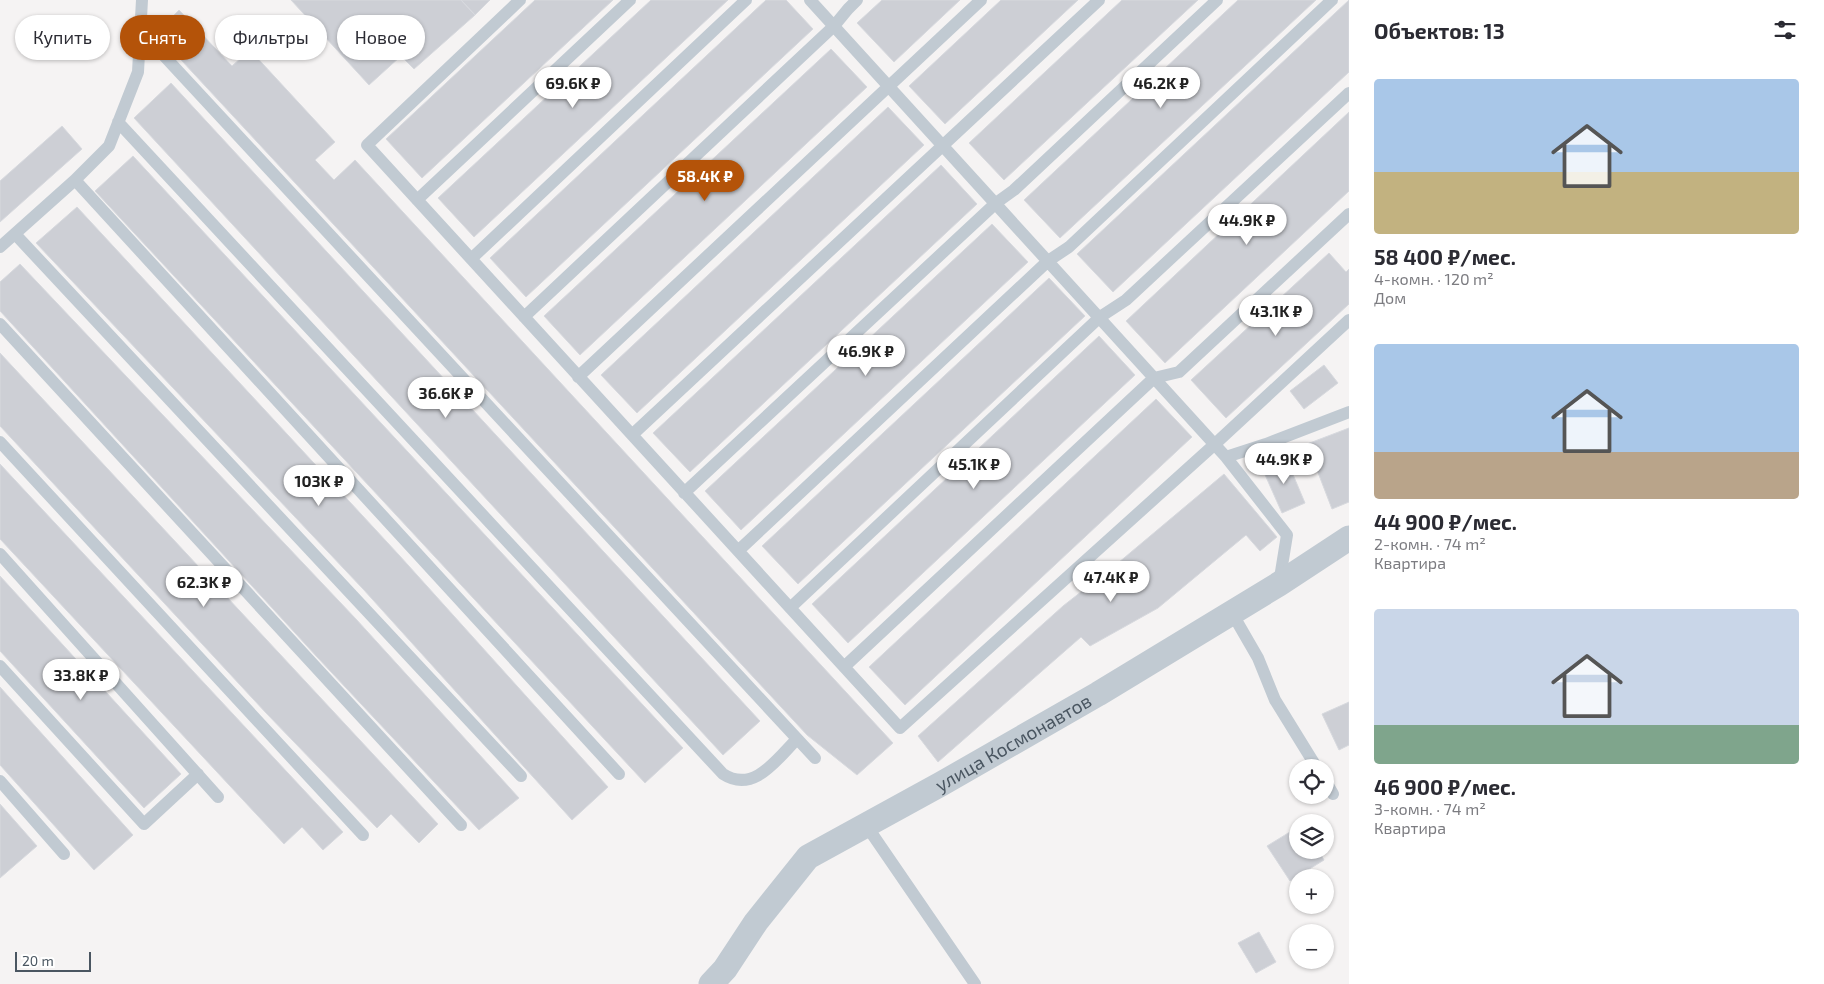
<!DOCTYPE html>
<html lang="ru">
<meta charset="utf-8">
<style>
body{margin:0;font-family:"Exo 2",sans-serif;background:#f7f7f7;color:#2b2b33;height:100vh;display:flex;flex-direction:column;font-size:19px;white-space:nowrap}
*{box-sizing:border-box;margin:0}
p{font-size:16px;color:#7c7c81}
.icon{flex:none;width:28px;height:28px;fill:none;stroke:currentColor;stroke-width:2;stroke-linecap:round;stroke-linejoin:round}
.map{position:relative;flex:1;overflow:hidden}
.drawer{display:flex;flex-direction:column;background:#fff;width:475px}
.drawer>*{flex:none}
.top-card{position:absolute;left:15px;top:15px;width:475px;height:45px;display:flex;gap:10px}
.buttons{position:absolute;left:1289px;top:759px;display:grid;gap:10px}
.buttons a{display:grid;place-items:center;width:45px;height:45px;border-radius:50%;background:#fff;box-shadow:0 1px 4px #0004;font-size:25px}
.scale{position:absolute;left:15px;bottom:12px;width:76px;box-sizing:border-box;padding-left:5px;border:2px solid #4a5661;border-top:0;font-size:14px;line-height:18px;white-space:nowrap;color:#4a5661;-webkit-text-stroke:4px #fff;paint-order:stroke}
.price{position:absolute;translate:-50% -42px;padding:0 11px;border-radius:18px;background:#fff;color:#222;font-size:16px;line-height:32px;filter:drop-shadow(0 1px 2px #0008)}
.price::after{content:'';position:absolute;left:50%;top:30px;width:15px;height:11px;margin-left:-8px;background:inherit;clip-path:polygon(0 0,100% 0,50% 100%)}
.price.on{background:#b45309;color:#fff}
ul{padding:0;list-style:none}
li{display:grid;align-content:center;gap:10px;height:265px;padding:0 25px}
li span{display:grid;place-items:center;height:155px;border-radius:5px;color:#555}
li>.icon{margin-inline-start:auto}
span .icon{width:90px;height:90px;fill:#fffc;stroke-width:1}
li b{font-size:21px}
h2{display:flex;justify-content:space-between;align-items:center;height:60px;padding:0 25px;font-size:21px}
.tag{padding:0 18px;border-radius:22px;background:#fff;box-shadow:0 1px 4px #0004;font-size:18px;line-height:45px}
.tag.on{background:#b45309;color:#fff}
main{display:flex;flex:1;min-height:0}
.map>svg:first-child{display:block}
.building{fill:#cdcfd5;stroke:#d7d9de}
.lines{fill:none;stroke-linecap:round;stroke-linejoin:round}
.service{stroke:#c1cad2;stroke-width:12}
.minor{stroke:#c1cad2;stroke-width:25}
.labels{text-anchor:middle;stroke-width:4.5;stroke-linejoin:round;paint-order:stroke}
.street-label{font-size:19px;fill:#4a5661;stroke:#fff}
</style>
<main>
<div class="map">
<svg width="1349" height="984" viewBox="0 0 1349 984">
<rect width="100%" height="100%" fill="#f5f3f3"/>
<path class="building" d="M291 0H461L475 15 414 69 401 56 369 85Z
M461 0H490L475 15Z
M535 0H613L422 178 386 139Z
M651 0H728L474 237 438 198Z
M766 0H786L813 29 526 297 490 258Z
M882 0H960L894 62 857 23Z
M1001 0H1078L945 124 909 86Z
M1122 0H1198L1004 180 969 143Z
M1238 0H1316L1060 238 1024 200Z
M1349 0V72L1113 292 1077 254Z
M179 10 232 66 250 50 335 142 315 160 334 180 355 160 893 743 857 775 807 735 156 33Z
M831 49 867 87 580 355 544 316Z
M171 83 760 721 723 755 134 118Z
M888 107 924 145 637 413 601 375Z
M1349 112V191L1165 363 1126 321Z
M62 126 82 149 0 222V181Z
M133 156 683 748 645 783 95 191Z
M941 165 977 204 690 472 653 433Z
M77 207 399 555 608 787 572 820 363 589 36 243Z
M992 224 1028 262 741 530 705 491Z
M1329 253 1346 272 1349 269V304L1226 418 1191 380Z
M20 264 356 619 519 798 479 830 317 657 0 311V282Z
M1049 278 1085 316 798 584 762 546Z
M1099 336 1135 375 848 643 812 604Z
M0 353 438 824 419 843 391 814 377 828 266 713 0 426Z
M1324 365 1338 383 1304 409 1290 391Z
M1156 399 1192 437 905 705 869 667Z
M1349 428V502L1332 509 1307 444Z
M1286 458 1305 503 1282 513 1262 468Z
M0 464 343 832 323 850 302 827 284 844 0 539Z
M1224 474 1277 537 1260 551 1246 535 1158 608 1090 646 1081 637 938 762 918 736 1063 606 1118 563Z
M0 576 181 774 144 808 0 651Z
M0 687 133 835 94 870 0 765Z
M1349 702V745L1339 750 1322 714Z
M0 804 37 846 0 878Z
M1298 827V850H1318L1324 860 1290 881 1267 846Z
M1259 932 1276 962 1256 973 1238 943Z"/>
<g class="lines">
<path class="service" d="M520 0 367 145 900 728 1215 444 1349 320
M810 0 1226 457 1287 535 1279 584
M141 31 815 758
M118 122 723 774C754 794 777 759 797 739
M75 180 619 774
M417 200 630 0
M15 234 521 776
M0 247 75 180 109 146 138 72 142 0
M471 259 746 0
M524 317 834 26 848 9 857 0
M0 324 461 825
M578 377 981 0
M632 435 1099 0
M0 442 363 835
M1226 457 1266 444 1349 412
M684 493 996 203 1014 190 1217 0
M738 551 1048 261 1069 247 1332 0
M0 554 218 797
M790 608 1100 317 1126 300 1349 93
M1232 613 1258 658 1275 700 1317 768
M0 666 144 824 198 774
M844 667 1154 378 1179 372 1349 214
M1325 780 1333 794
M0 781 64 854
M866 825 975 984"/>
<path class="minor" id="s1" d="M711 984 725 969 756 922 808 857 941 784 1098 694 1279 584 1349 538"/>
</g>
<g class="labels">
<g class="street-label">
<text dy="7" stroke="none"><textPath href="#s1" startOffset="395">улица Космонавтов</textPath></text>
</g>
</g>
</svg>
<div class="buttons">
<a><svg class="icon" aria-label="locate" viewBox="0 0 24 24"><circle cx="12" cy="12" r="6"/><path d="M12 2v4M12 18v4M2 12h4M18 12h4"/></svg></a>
<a><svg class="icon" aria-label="layers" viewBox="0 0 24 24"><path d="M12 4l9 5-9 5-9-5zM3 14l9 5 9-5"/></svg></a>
<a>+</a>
<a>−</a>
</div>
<div class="scale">20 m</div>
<b class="price" style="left:573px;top:109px">69.6K ₽</b>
<b class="price" style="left:1161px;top:109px">46.2K ₽</b>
<b class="price on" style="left:705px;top:202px">58.4K ₽</b>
<b class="price" style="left:1247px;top:246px">44.9K ₽</b>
<b class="price" style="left:1276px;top:337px">43.1K ₽</b>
<b class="price" style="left:866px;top:377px">46.9K ₽</b>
<b class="price" style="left:446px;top:419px">36.6K ₽</b>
<b class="price" style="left:1284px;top:485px">44.9K ₽</b>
<b class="price" style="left:974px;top:490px">45.1K ₽</b>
<b class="price" style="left:319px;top:507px">103K ₽</b>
<b class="price" style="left:1111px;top:603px">47.4K ₽</b>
<b class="price" style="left:204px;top:608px">62.3K ₽</b>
<b class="price" style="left:81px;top:701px">33.8K ₽</b>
<div class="top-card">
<a class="tag">Купить</a>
<a class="tag on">Снять</a>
<a class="tag">Фильтры</a>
<a class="tag">Новое</a>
</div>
</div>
<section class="drawer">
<h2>Объектов: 13<svg class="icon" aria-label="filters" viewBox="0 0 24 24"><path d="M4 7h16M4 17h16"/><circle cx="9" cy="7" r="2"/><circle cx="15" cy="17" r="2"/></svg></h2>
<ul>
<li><span style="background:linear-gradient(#a9c7e8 60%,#c2b280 0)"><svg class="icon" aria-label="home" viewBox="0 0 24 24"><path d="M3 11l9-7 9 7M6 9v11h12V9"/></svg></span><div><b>58 400 ₽/мес.</b><p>4-комн. · 120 m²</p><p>Дом</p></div></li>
<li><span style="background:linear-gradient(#a9c7e8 70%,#b9a48a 0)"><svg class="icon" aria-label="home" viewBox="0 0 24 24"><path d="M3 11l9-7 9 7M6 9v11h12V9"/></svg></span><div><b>44 900 ₽/мес.</b><p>2-комн. · 74 m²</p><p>Квартира</p></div></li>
<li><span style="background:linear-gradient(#c9d6e8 75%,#7fa58c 0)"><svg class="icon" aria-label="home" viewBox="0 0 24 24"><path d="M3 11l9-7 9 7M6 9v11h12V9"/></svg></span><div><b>46 900 ₽/мес.</b><p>3-комн. · 74 m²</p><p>Квартира</p></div></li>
</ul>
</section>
</main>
